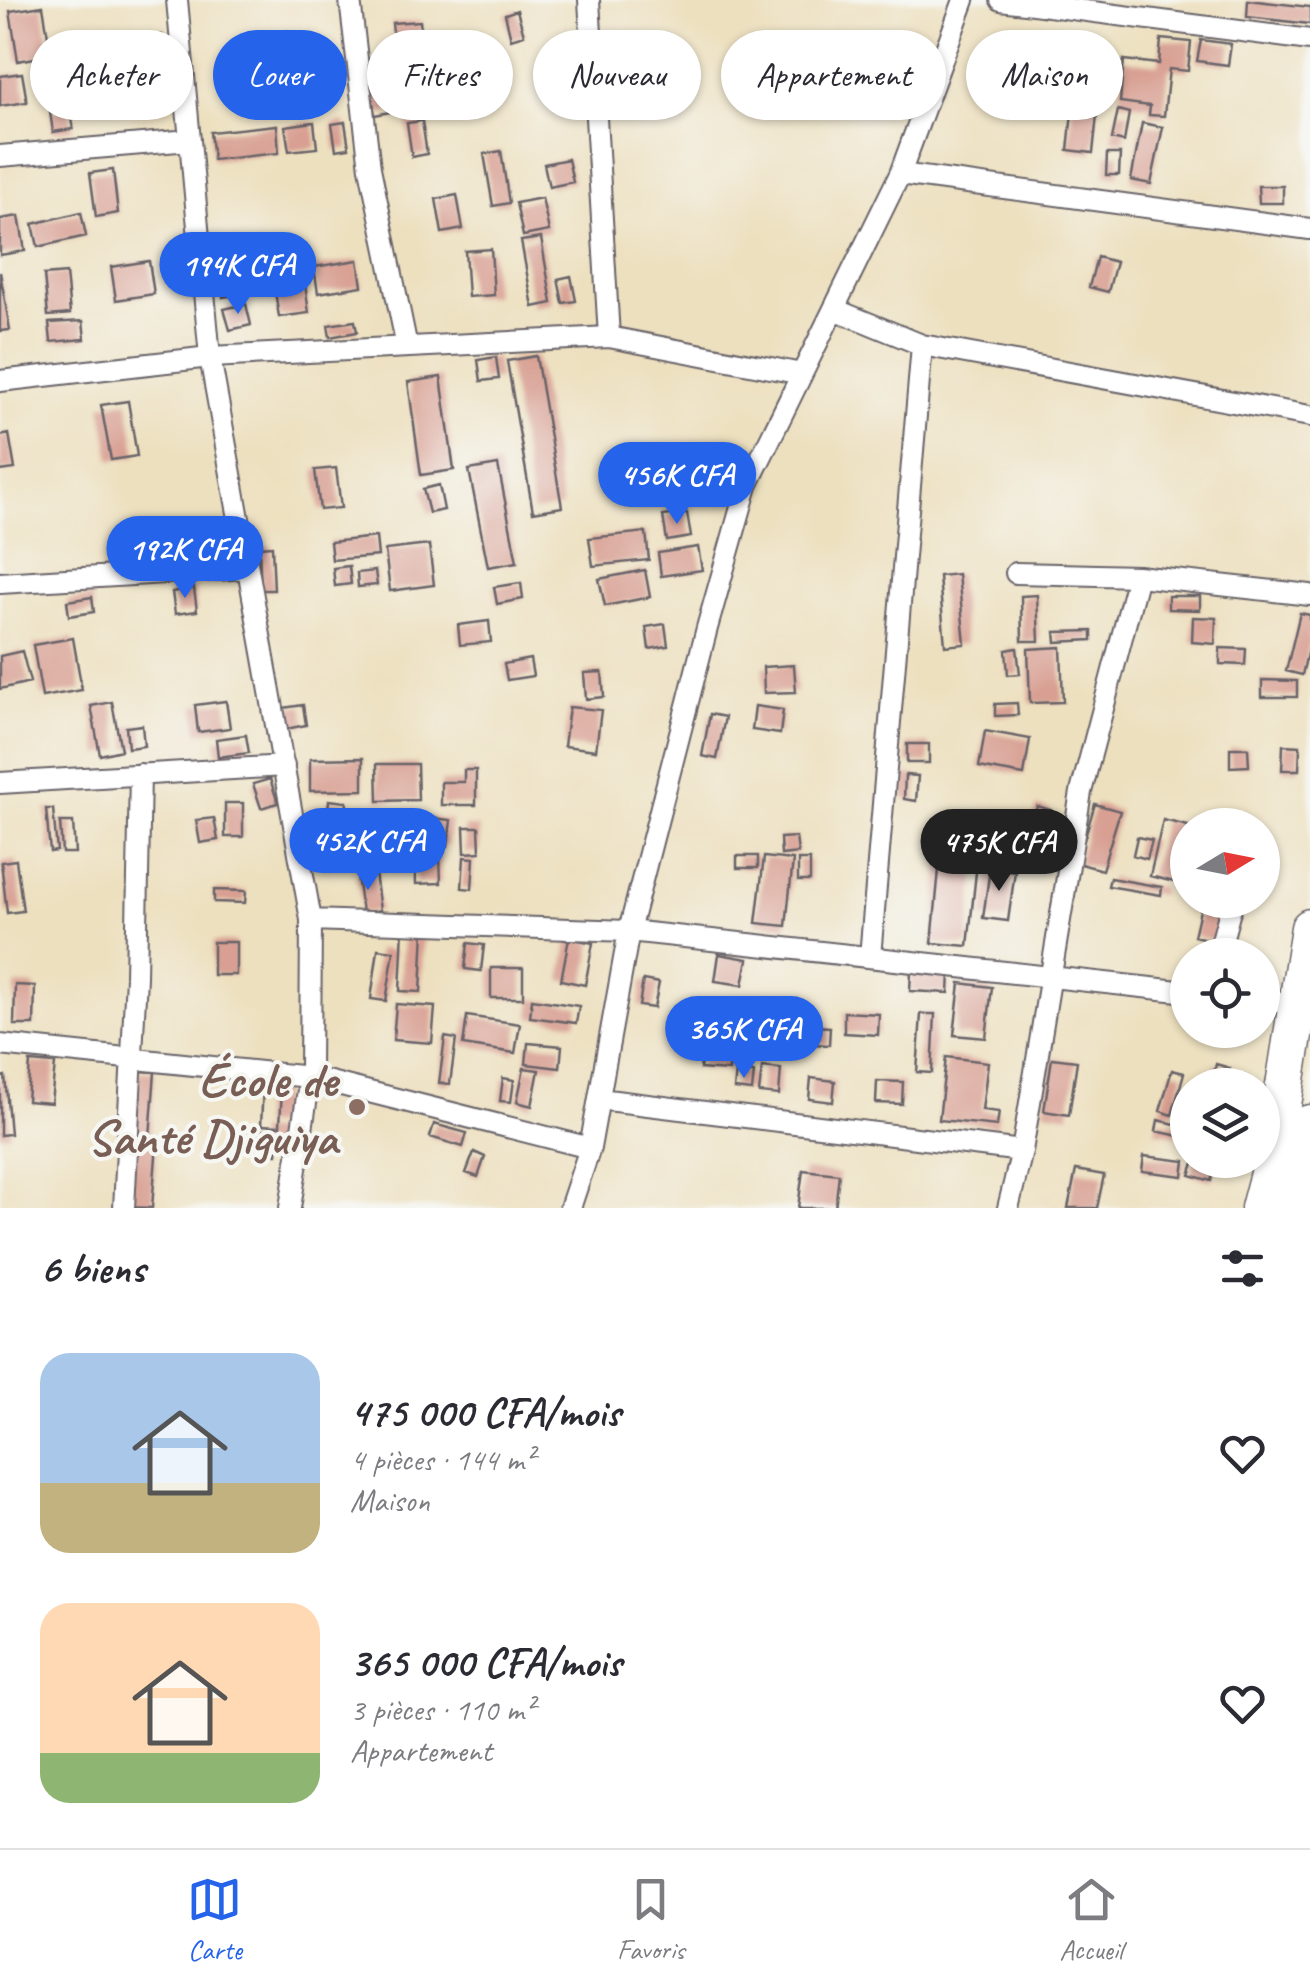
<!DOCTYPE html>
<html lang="fr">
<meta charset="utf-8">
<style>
body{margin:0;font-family:Caveat,sans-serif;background:#f2f2f3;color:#2b2b33;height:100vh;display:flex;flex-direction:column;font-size:38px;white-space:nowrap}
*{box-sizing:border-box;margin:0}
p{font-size:32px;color:#7c7c81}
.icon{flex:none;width:55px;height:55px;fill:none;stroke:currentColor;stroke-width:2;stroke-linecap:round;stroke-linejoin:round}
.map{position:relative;height:1208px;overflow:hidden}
.panel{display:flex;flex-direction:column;background:#fff;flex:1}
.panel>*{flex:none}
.banner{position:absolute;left:30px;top:30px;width:1250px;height:90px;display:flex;gap:20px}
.needle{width:65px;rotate:80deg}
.controls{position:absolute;left:1170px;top:808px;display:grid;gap:20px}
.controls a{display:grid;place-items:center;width:110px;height:110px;border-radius:50%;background:#fff;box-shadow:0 2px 8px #0004;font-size:50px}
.price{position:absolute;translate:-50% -85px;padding:0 22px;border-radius:35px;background:#2563eb;color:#fff;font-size:32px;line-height:65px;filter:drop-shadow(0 2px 5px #0008)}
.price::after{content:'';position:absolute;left:50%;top:60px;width:30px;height:22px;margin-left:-15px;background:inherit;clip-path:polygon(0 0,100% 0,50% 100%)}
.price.on{background:#222;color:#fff}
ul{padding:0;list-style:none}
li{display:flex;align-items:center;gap:30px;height:250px;padding:0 40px}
li span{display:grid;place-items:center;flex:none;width:280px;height:200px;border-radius:30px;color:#555}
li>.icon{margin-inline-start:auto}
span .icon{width:120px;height:120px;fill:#fffc;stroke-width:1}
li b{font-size:42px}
h2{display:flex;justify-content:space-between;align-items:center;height:120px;padding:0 40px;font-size:42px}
.tag{padding:0 35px;border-radius:45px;background:#fff;box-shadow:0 2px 8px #0004;font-size:35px;line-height:90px}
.tag.on{background:#2563eb;color:#fff}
.tabs{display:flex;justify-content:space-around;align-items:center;height:140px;border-top:2px solid #e1e1e2;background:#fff;font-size:28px;color:#7c7c81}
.tabs a{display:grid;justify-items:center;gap:5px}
.tabs .on{color:#2563eb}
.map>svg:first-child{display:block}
.building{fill:#d89f92}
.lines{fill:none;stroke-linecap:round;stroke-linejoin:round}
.street-casing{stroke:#696469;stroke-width:24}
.highway-casing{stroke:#696469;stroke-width:41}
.street{stroke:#fff;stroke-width:20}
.highway{stroke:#fff;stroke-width:38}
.education-dot{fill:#8d6e63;stroke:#f6f6f2;stroke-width:4}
.labels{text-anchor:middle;stroke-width:8;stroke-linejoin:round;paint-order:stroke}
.education-label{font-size:50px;font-weight:bold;fill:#785e54;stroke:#f6f6f2;text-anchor:end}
</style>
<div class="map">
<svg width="1310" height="1208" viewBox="0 0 1310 1208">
<rect width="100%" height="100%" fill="#f6f6f2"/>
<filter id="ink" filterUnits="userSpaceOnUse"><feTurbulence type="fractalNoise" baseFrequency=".01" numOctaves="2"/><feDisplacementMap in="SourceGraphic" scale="20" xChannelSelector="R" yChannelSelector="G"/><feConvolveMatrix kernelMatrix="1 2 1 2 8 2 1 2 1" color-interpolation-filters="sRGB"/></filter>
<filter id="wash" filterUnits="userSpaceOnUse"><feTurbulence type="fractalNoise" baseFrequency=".0048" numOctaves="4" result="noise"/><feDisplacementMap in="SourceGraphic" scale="40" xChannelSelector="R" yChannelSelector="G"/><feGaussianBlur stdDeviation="2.25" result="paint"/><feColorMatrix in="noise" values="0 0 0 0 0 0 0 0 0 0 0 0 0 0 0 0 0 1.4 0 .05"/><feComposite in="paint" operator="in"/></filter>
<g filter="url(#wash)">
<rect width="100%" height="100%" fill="#ede0bf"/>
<g id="blocks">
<path class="building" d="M1248 0 1310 7V24L1247 17Z
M43 6 51 55 18 61 10 11Z
M517 10 524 35 511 39 505 14Z
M420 21 422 40 394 43 392 23Z
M288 31 293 69 272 72 267 34Z
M162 35 165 63 154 64 151 37Z
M100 39 103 70H92L89 40Z
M1161 39 1191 42 1188 71 1169 69 1164 116 1149 115 1150 106 1120 102 1124 60 1159 64Z
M1201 40 1231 44 1228 65 1197 61Z
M1056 41 1061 88 1007 94 1001 47Z
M448 47 455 82 444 85 437 49Z
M425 48 436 94 419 99 408 53Z
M382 70 390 112 375 115 367 73Z
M22 73 27 102 0 106V76Z
M1073 103 1098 106 1093 153 1068 150Z
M69 109 73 129 53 132 50 112Z
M1118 110 1129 113 1124 142 1112 139Z
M422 121 427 154 412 157 407 123Z
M314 122 317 148 289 151 285 126Z
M345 122 349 148 336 150 332 124Z
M1142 123 1163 127 1151 184 1131 180Z
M277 125 279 153 213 160 210 132Z
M501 151 509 203 493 206 484 154Z
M1107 154H1120L1119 175H1106Z
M568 159 573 182 549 187 544 164Z
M113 170 118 213 96 217 90 173Z
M1258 186H1283V203H1259Z
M457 195 463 229 442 233 436 199Z
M542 198 549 231 523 236 516 203Z
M81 212 86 236 38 247 33 224Z
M19 216 25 251 0 255V219Z
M541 238 552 303 533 307 521 241Z
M491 249 494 295 468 297 465 251Z
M1097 257 1116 262 1108 292 1089 287Z
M358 260 362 286 318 293 314 267Z
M149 261 154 294 116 300 111 267Z
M302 262 309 313 279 317 271 266Z
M232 271 235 295 223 297 220 272Z
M0 272 10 330 0 331Z
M66 273 70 314 48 316 44 275Z
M571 276 576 301 563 303 558 279Z
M246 304 251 325 230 330 224 309Z
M83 321 85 339 51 342 49 323Z
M355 321 357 332 330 337 328 325Z
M536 356 562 507 533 512 507 361Z
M496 357 499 379 481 381 478 360Z
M441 377 454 470 421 475 408 382Z
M128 401 137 456 111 460 101 405Z
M9 434 15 469 0 471V436Z
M498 465 517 562 488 567 469 470Z
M336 468 341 508 320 510 315 470Z
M439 485 444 510 429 513 423 489Z
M687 513 691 537 667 541 663 516Z
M646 532 649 560 593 566 589 538Z
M376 537 378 556 332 560 330 542Z
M429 545 434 585 390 591 385 550Z
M272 546 274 590H261L259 547Z
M698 547 702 570 661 576 658 553Z
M349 566 351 584 335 586 333 568Z
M645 570 650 597 605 606 599 579Z
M375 571 377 585 358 587 357 573Z
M958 574 965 644 945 646 939 576Z
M521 583 523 599 497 604 494 587Z
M194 588 197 611 175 614 172 592Z
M1037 595 1039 641H1022L1021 596Z
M1168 596H1200V610L1168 609Z
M92 597 94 612 69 616 67 601Z
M1300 613 1310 615V641L1302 675 1286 671Z
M1193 617 1216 618 1215 644 1192 642Z
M489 621 491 642 460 645 458 625Z
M665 624 668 646 649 649 646 627Z
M1092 631V640L1056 642 1055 632Z
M73 638 82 690 42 697 33 645Z
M1061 647 1063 702 1030 703 1028 649Z
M1017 648 1020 674 1008 675 1006 650Z
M1220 648 1246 649 1245 665 1220 664Z
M22 651 30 682 0 689V656Z
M530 659 533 676 507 680 504 664Z
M794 665 796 692 764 693 763 667Z
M602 672 604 697 586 699 584 673Z
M1262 680 1297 681V697H1262Z
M226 701 230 728 198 732 195 705Z
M112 702 121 750 100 755 91 706Z
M1017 703 1018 715 995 716V704Z
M303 705 306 725 286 729 283 708Z
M755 706 783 710 780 734 752 730Z
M569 707 601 710 596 750 564 746Z
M710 714 725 717 717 759 702 756Z
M142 725 144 746 128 748 126 727Z
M985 731 1030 739 1024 775 979 767Z
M246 735 249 753 218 757 216 739Z
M907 744H929V763H907Z
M1283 745 1300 746 1299 770H1282Z
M1230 748H1248L1249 766 1230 767Z
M363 758V790L310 791V759Z
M377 764H417L418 800 378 801Z
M464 770H476V805H441V782H464Z
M905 775 918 776 916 801 904 799Z
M270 779 278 803 261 808 253 784Z
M329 800 347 802 343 851 324 849Z
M225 803H243V837H225Z
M1095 804 1120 811 1102 870 1077 863Z
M1037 806 1051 810 1043 840 1028 836Z
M46 809H53L57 851 50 852Z
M415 816 451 820 448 846 433 845V852L411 851Z
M214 818 218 840 200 843 196 820Z
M1163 820 1188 826V859L1182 884 1150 876Z
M60 822H73L75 853H62Z
M464 827H479L480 852 465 853Z
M796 837 798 853 781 855 780 838Z
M1137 837 1152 840 1147 859 1133 855Z
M440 856 441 883 416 884 415 857Z
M737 856H758V868H737Z
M464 857 474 858 472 889 462 888Z
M764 857 793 860 786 926 756 923Z
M940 859 977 863 968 946 932 943Z
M16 860 23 911 7 913 1 862Z
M798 860H810V881H798Z
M990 868 1015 871 1008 921 983 918Z
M375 873 380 910 362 913 357 875Z
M1110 878 1162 887 1161 895 1108 886Z
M214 890 246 891 245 903 214 902Z
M1201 906 1230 914 1223 943 1194 936Z
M403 928 424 929 421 992 400 991Z
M569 938 593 943 585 985 561 980Z
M213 942H236V975H213Z
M468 943 484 945 481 971 465 969Z
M378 949 394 951 386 1001 371 999Z
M719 954 748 959 743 985 715 981Z
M491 968H523V998H491Z
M911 971 950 973 949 993 910 991Z
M643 980 659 983 654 1008 639 1006Z
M960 983 992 987 986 1038 954 1035Z
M15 985 35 986 34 1025H14Z
M532 999 579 1006 576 1023 530 1017Z
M396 1004 435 1007 432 1043 393 1040Z
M844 1012 879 1014 878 1035 844 1033Z
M921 1014H935L932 1073 917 1072Z
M467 1016 520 1024 515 1053 463 1045Z
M813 1026 830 1027 829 1045 812 1044Z
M445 1037 456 1039 450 1084 439 1083Z
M528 1043 562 1046 560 1068 526 1064Z
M703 1045 731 1047 729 1071 700 1069Z
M946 1057 988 1062 982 1110 999 1112 997 1126 939 1120Z
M1052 1058 1077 1061 1069 1115 1044 1111Z
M30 1062 55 1064 51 1103 27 1101Z
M1216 1064 1230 1068 1225 1085H1211Z
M762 1067 781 1069 779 1095 759 1093Z
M524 1068 539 1070 532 1106 517 1102Z
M1172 1070 1184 1073 1172 1115 1160 1111Z
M139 1071 155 1072 150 1137 134 1135Z
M736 1071 754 1073 752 1091 734 1089Z
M5 1076 10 1134 0 1135V1077Z
M503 1078 514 1080 511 1102 500 1101Z
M811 1078 835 1081 833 1102 809 1099Z
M877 1081 903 1082 902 1104 876 1103Z
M263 1086 282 1087 280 1126 261 1125Z
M1158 1120 1188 1127V1138L1156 1131Z
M434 1124 467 1133 463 1147 430 1137Z
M258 1130 279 1132 277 1154 257 1153Z
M129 1141 157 1143 152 1208 123 1207Z
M474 1152 485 1157 478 1177 466 1173Z
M1144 1156 1185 1161 1183 1176 1142 1171Z
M1195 1160H1217L1211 1181 1190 1175Z
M803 1170 839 1174 835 1208H798Z
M1076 1170 1104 1175 1097 1208H1068Z"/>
</g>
</g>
<g filter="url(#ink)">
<use href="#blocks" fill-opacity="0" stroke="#696469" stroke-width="2.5"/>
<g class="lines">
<g class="street-casing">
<path id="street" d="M177 0 210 357 311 920 310 1077 290 1208
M350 0 370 168 407 347
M1001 0 1310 40
M0 156 190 140
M900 174 1310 229
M834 309 922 345 1310 416
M609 337 802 374
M0 381 210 357 609 337 589 0
M1016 573 1138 576 1310 595
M0 583 248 568
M0 783 284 766
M311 920 629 931 1188 992
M1218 955 1233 900
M870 957 922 345
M1262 1000 1305 1005
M0 1045 310 1077 590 1148
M599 1099 1022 1151
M124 1208 136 977 140 774
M570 1208 590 1148 629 931 707 628 747 486 900 174 964 0
M1008 1208 1022 1151 1081 792 1138 576"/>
</g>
<g class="highway-casing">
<path id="highway" d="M1260 1208 1274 1155 1310 928
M1294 1208 1310 1124"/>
</g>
<use href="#street" class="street"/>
<use href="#highway" class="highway"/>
</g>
</g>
<circle class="education-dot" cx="357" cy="1107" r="10"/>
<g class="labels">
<g class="education-label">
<text x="337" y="1096">École de<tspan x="337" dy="58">Santé Djiguiya</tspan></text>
</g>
</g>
</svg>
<div class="controls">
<a><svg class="needle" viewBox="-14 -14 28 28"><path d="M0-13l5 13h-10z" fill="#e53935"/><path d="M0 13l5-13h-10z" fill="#7c7c81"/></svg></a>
<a><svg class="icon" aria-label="locate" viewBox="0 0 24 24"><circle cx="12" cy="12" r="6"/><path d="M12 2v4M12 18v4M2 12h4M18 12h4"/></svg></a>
<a><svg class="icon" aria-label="layers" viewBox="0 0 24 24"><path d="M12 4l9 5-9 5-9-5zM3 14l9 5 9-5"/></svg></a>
</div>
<b class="price" style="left:238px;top:317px">194K CFA</b>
<b class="price" style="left:677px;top:527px">456K CFA</b>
<b class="price" style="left:185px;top:601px">192K CFA</b>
<b class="price" style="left:368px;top:893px">452K CFA</b>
<b class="price on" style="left:999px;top:894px">475K CFA</b>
<b class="price" style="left:744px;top:1081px">365K CFA</b>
<div class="banner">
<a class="tag">Acheter</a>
<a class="tag on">Louer</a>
<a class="tag">Filtres</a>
<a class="tag">Nouveau</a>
<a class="tag">Appartement</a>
<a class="tag">Maison</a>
</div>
</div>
<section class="panel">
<h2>6 biens<svg class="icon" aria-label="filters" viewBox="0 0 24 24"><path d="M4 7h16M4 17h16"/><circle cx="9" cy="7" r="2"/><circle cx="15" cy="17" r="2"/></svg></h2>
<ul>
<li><span style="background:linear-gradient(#a9c7e8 65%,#c2b280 0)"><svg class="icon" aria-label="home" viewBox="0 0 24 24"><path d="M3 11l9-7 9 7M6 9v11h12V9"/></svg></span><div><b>475 000 CFA/mois</b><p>4 pièces · 144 m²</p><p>Maison</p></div><svg class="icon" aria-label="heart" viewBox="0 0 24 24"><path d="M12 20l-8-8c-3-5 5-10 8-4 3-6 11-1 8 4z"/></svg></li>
<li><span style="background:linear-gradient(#ffd9b3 75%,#8fb573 0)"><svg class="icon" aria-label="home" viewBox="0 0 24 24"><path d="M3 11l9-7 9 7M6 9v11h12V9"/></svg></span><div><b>365 000 CFA/mois</b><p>3 pièces · 110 m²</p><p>Appartement</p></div><svg class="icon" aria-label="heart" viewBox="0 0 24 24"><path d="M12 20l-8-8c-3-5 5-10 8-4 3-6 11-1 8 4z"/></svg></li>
</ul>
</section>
<nav class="tabs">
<a class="on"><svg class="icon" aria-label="map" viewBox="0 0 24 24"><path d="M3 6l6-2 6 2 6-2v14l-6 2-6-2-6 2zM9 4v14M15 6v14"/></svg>Carte</a>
<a><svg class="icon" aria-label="saved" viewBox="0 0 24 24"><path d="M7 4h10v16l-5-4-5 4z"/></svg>Favoris</a>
<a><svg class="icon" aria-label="home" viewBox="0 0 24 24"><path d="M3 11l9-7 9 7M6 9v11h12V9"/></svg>Accueil</a>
</nav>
